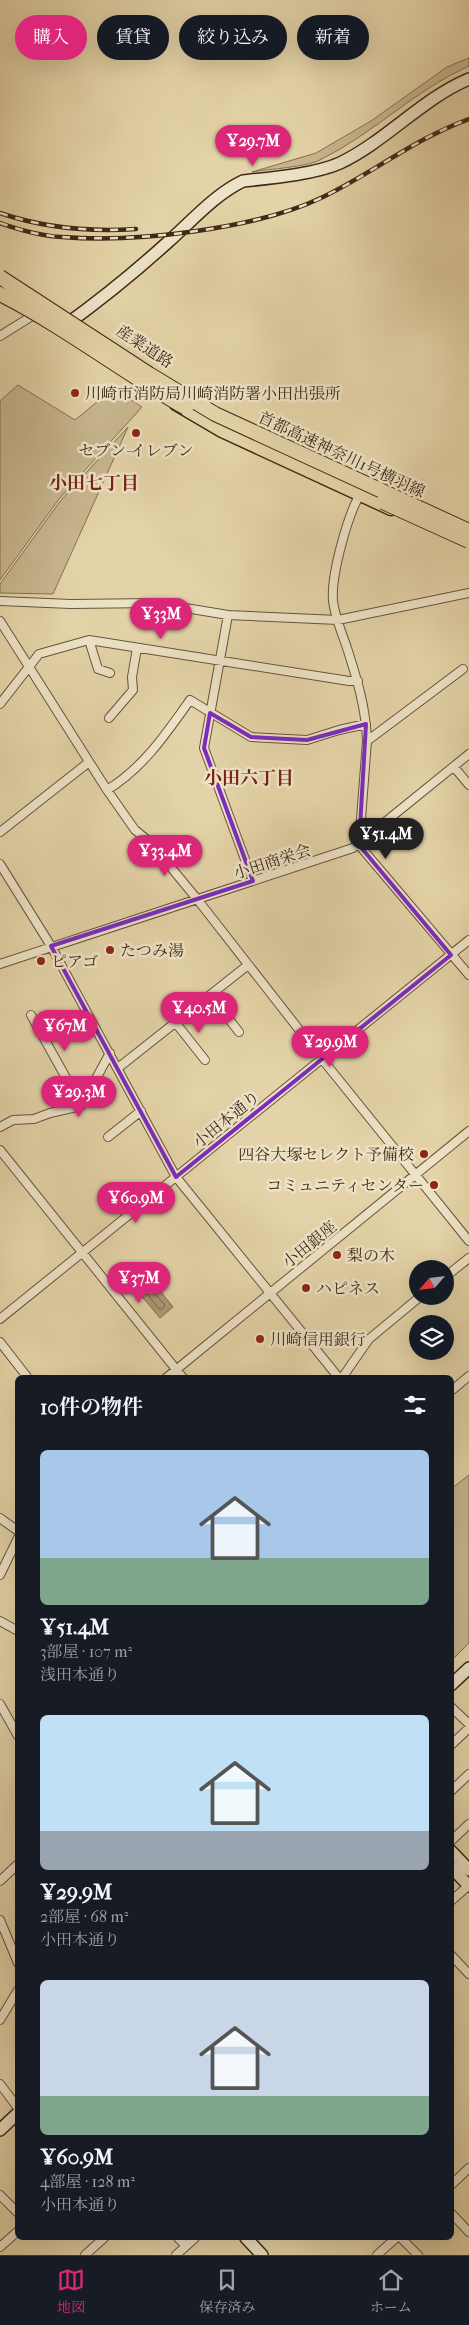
<!DOCTYPE html>
<html lang="ja">
<meta charset="utf-8">
<style>
body{margin:0;font-family:"IM FELL French Canon","Noto Serif JP",serif;background:#20242c;color:#f1f3f6;height:100vh;display:flex;flex-direction:column;font-size:19px;white-space:nowrap}
*{box-sizing:border-box;margin:0}
p{font-size:16px;color:#9ea1a6}
.icon{flex:none;width:28px;height:28px;fill:none;stroke:currentColor;stroke-width:2;stroke-linecap:round;stroke-linejoin:round}
.map{position:relative;flex:1;overflow:hidden}
.side{position:absolute;left:15px;top:1375px;width:439px;height:865px;display:flex;flex-direction:column;background:#171b24;border-radius:8px;box-shadow:0 5px 20px #0002}
.side>*{flex:none}
.guide{position:absolute;left:15px;top:15px;width:440px;height:45px;display:flex;gap:10px}
.needle{width:32px;rotate:242deg}
.tools{position:absolute;left:409px;top:1260px;display:grid;gap:10px}
.tools a{display:grid;place-items:center;width:45px;height:45px;border-radius:50%;background:#171b24;box-shadow:0 5px 20px #0002;font-size:25px}
.price{position:absolute;translate:-50% -42px;padding:0 11px;border-radius:18px;background:#db2777;color:#fff;font-size:16px;line-height:32px;filter:drop-shadow(0 1px 2px #0008)}
.price::after{content:'';position:absolute;left:50%;top:30px;width:15px;height:11px;margin-left:-8px;background:inherit;clip-path:polygon(0 0,100% 0,50% 100%)}
.price.selected{background:#222;color:#fff}
ul{padding:0;list-style:none}
li{display:grid;align-content:center;gap:10px;height:265px;padding:0 25px}
li span{display:grid;place-items:center;height:155px;border-radius:8px;color:#555}
li>.icon{margin-inline-start:auto}
span .icon{width:90px;height:90px;fill:#fffc;stroke-width:1}
li b{font-size:21px}
h2{display:flex;justify-content:space-between;align-items:center;height:60px;padding:0 25px;font-size:21px}
.chip{padding:0 18px;border-radius:22px;background:#171b24;box-shadow:0 5px 20px #0002;font-size:18px;line-height:45px}
.chip.selected{background:#db2777;color:#fff}
.dock{display:flex;justify-content:space-around;align-items:center;height:70px;border-top:1px solid #363941;background:#171b24;font-size:14px;color:#9ea1a6}
.dock a{display:grid;justify-items:center;gap:2px}
.dock .selected{color:#db2777}
.map>svg:first-child{display:block}
.green{fill:#c8b68f;stroke:#847053}
.water{fill:#ac9a77;stroke:#806d51}
.lines{fill:none;stroke-linecap:round;stroke-linejoin:round}
.shore{stroke:#766247;stroke-width:1}
.street-casing{stroke:#68543b;stroke-width:10}
.secondary-casing{stroke:#3f2a17;stroke-width:14}
.primary-casing{stroke:#3f2a17;stroke-width:15}
.street{stroke:#ede2c6;stroke-width:8}
.secondary{stroke:#ede2c6;stroke-width:11}
.primary{stroke:#e4d3a8;stroke-width:12}
.rail-casing{stroke:#3f2a17;stroke-width:4.5}
.rail{stroke:#ede2c6;stroke-width:2.5;stroke-dasharray:8;stroke-linecap:butt}
.highway-bridge-casing{stroke:#3f2a17;stroke-width:16;stroke-linecap:butt}
.highway-bridge{stroke:#e4d3a8;stroke-width:14}
.marked{fill:none;stroke:#7b2cbf;stroke-width:4;stroke-linejoin:round}
.poi-dot{fill:#8f2418;stroke:#ede2c6;stroke-width:2}
.labels{text-anchor:middle;stroke-width:5;stroke-linejoin:round;paint-order:stroke}
.street-label{font-size:16px;fill:#3f2a17;stroke:#ede2c6}
.poi-label{font-size:16px;fill:#3f2a17;stroke:#ede2c6;text-anchor:start}
.neighbourhood-label{font-size:18px;font-weight:bold;fill:#7a1f14;stroke:#ede2c6}
</style>
<div class="map">
<svg width="469" height="2255" viewBox="0 0 469 2255">
<rect width="100%" height="100%" fill="#e4d3a8"/>
<filter id="stains"><feTurbulence type="fractalNoise" baseFrequency=".004" numOctaves="4"/><feColorMatrix values="0 0 0 0 .2 0 0 0 0 .09 0 0 0 0 .02 0 0 0 .5 -.17"/></filter>
<radialGradient id="worn" r=".72"><stop offset=".6" stop-color="#630" stop-opacity="0"/><stop offset="1" stop-color="#630" stop-opacity=".3"/></radialGradient>
<path class="green" d="M469 58V66C415 90 373 134 320 160 307 167 269 169 252 172L316 153 371 121 447 67Z
M18 385 75 420 114 388 142 407 59 499 0 580V401Z
M128 427 53 594 0 593V584L61 500Z
M469 1475V1643L451 1661V1489Z"/>
<path class="water" d="M153 1282 173 1307 160 1318 139 1293Z"/>
<g class="lines">
<path class="shore" d="M151 1290 165 1305 162 1309H159L148 1295Z"/>
<g class="street-casing">
<path id="street" d="M0 336 32 316
M361 493C348 513 331 575 333 600 334 615 342 633 347 648 357 679 366 708 367 741L359 845 469 975
M0 601 71 604 155 603 228 615 338 620 469 593
M228 615 204 748 253 881
M0 621 107 790 135 830 150 842 197 899 322 1059 469 1241
M89 640 98 669 110 673
M0 704 39 654 89 640 349 681H358
M109 718 133 690 132 677 137 648
M367 741 463 669
M454 767 469 785
M107 790C143 768 166 734 190 700L251 737 307 740 339 730 366 724
M0 832 89 762
M0 864 51 946 176 1177 339 1378
M0 964 353 848 469 754
M210 995 239 1032
M31 1015 70 1085 85 1099
M175 1022 205 1060
M118 1068 248 965
M0 1127 13 1120 34 1119 50 1113 81 1106 110 1053
M108 1137 141 1111
M0 1150 183 1378
M445 1277 469 1258
M0 1319 469 940
M0 1342 28 1378
M166 1378 469 1131
M342 1378 369 1339 421 1296
M451 1391 469 1376
M0 1518 18 1531
M0 1575 18 1538
M0 1621 18 1631
M0 1704 18 1736
M451 1707 469 1724
M451 1745 469 1728
M451 1791 469 1774
M451 1841 469 1824
M0 1881 18 1864
M451 1901 468 1886
M0 1920 18 1963
M451 1955 469 1974
M0 2020 18 1990
M0 2084 18 2108
M451 2185 469 2168
M0 2195 18 2213
M451 2213 469 2232
M178 2238 186 2246
M401 2238 418 2255
M0 2247 18 2231
M85 2255 104 2238
M176 2255 195 2238
M377 2255 396 2238"/>
</g>
<g class="secondary-casing">
<path id="secondary" d="M63 327C99 301 135 272 168 242 192 221 214 195 243 181 271 178 316 174 340 163 386 141 423 98 469 79
M451 1685 469 1668
M451 1851 469 1870
M451 1867 469 1886
M0 2130 18 2113
M246 2238 262 2255"/>
</g>
<g class="primary-casing">
<path id="primary" d="M176 404 222 431 391 509"/>
</g>
<use href="#street" class="street"/>
<use href="#secondary" class="secondary"/>
<use href="#primary" class="primary"/>
<g class="rail-casing">
<path id="rail" d="M0 213C44 228 89 232 136 229
M0 223C20 230 42 236 62 237 135 243 257 229 323 197 373 173 416 138 469 119"/>
</g>
<use href="#rail" class="rail"/>
<g class="highway-bridge-casing">
<path id="highway-bridge" d="M0 277 149 374 215 414 469 531
M0 294C65 327 123 372 186 408
M383 502 469 541"/>
</g>
<use href="#highway-bridge" class="highway-bridge"/>
</g>
<path class="marked" d="M210 713 251 737 307 740 366 724 359 845 451 955 176 1177 51 946 253 881 204 748Z"/>
<g class="poi-dot">
<circle cx="75" cy="393" r="5"/>
<circle cx="136" cy="433" r="5"/>
<circle cx="110" cy="950" r="5"/>
<circle cx="41" cy="961" r="5"/>
<circle cx="424" cy="1154" r="5"/>
<circle cx="434" cy="1185" r="5"/>
<circle cx="337" cy="1255" r="5"/>
<circle cx="306" cy="1288" r="5"/>
<circle cx="260" cy="1339" r="5"/>
</g>
<g class="labels">
<g class="street-label">
<text transform="translate(145 346) rotate(33)" y="6">産業道路</text>
<text transform="translate(342 454) rotate(25)" y="6">首都高速神奈川1号横羽線</text>
<text transform="translate(272 861) rotate(-18)" y="6">小田商栄会</text>
<text transform="translate(226 1119) rotate(-39)" y="6">小田本通り</text>
<text transform="translate(309 1244) rotate(-39)" y="6">小田銀座</text>
</g>
<g class="poi-label">
<text x="85" y="399">川崎市消防局川崎消防署小田出張所</text>
<text x="136" y="456" text-anchor="middle">セブン-イレブン</text>
<text x="120" y="956">たつみ湯</text>
<text x="51" y="967">ピアゴ</text>
<text x="414" y="1160" text-anchor="end">四谷大塚セレクト予備校</text>
<text x="424" y="1191" text-anchor="end">コミュニティセンター</text>
<text x="347" y="1261">梨の木</text>
<text x="316" y="1294">ハピネス</text>
<text x="270" y="1345">川崎信用銀行</text>
</g>
<g class="neighbourhood-label">
<text x="94" y="489">小田七丁目</text>
<text x="249" y="784">小田六丁目</text>
</g>
</g>
<rect width="100%" height="100%" filter="url(#stains)"/>
<rect width="100%" height="100%" fill="url(#worn)"/>
</svg>
<div class="tools">
<a><svg class="needle" viewBox="-14 -14 28 28"><path d="M0-13l5 13h-10z" fill="#e53935"/><path d="M0 13l5-13h-10z" fill="#9ea1a6"/></svg></a>
<a><svg class="icon" aria-label="layers" viewBox="0 0 24 24"><path d="M12 4l9 5-9 5-9-5zM3 14l9 5 9-5"/></svg></a>
</div>
<b class="price" style="left:253px;top:167px">¥29.7M</b>
<b class="price" style="left:161px;top:640px">¥33M</b>
<b class="price selected" style="left:386px;top:860px">¥51.4M</b>
<b class="price" style="left:165px;top:877px">¥33.4M</b>
<b class="price" style="left:199px;top:1034px">¥40.5M</b>
<b class="price" style="left:65px;top:1052px">¥67M</b>
<b class="price" style="left:330px;top:1068px">¥29.9M</b>
<b class="price" style="left:79px;top:1118px">¥29.3M</b>
<b class="price" style="left:136px;top:1224px">¥60.9M</b>
<b class="price" style="left:139px;top:1304px">¥37M</b>
<div class="guide">
<a class="chip selected">購入</a>
<a class="chip">賃貸</a>
<a class="chip">絞り込み</a>
<a class="chip">新着</a>
</div>
<section class="side">
<h2>10件の物件<svg class="icon" aria-label="filters" viewBox="0 0 24 24"><path d="M4 7h16M4 17h16"/><circle cx="9" cy="7" r="2"/><circle cx="15" cy="17" r="2"/></svg></h2>
<ul>
<li><span style="background:linear-gradient(#a9c7e8 70%,#7fa58c 0)"><svg class="icon" aria-label="home" viewBox="0 0 24 24"><path d="M3 11l9-7 9 7M6 9v11h12V9"/></svg></span><div><b>¥51.4M</b><p>3部屋 · 107 m²</p><p>浅田本通り</p></div></li>
<li><span style="background:linear-gradient(#bfe0f5 75%,#9aa5b1 0)"><svg class="icon" aria-label="home" viewBox="0 0 24 24"><path d="M3 11l9-7 9 7M6 9v11h12V9"/></svg></span><div><b>¥29.9M</b><p>2部屋 · 68 m²</p><p>小田本通り</p></div></li>
<li><span style="background:linear-gradient(#c9d6e8 75%,#7fa58c 0)"><svg class="icon" aria-label="home" viewBox="0 0 24 24"><path d="M3 11l9-7 9 7M6 9v11h12V9"/></svg></span><div><b>¥60.9M</b><p>4部屋 · 128 m²</p><p>小田本通り</p></div></li>
</ul>
</section>
</div>
<nav class="dock">
<a class="selected"><svg class="icon" aria-label="map" viewBox="0 0 24 24"><path d="M3 6l6-2 6 2 6-2v14l-6 2-6-2-6 2zM9 4v14M15 6v14"/></svg>地図</a>
<a><svg class="icon" aria-label="saved" viewBox="0 0 24 24"><path d="M7 4h10v16l-5-4-5 4z"/></svg>保存済み</a>
<a><svg class="icon" aria-label="home" viewBox="0 0 24 24"><path d="M3 11l9-7 9 7M6 9v11h12V9"/></svg>ホーム</a>
</nav>
